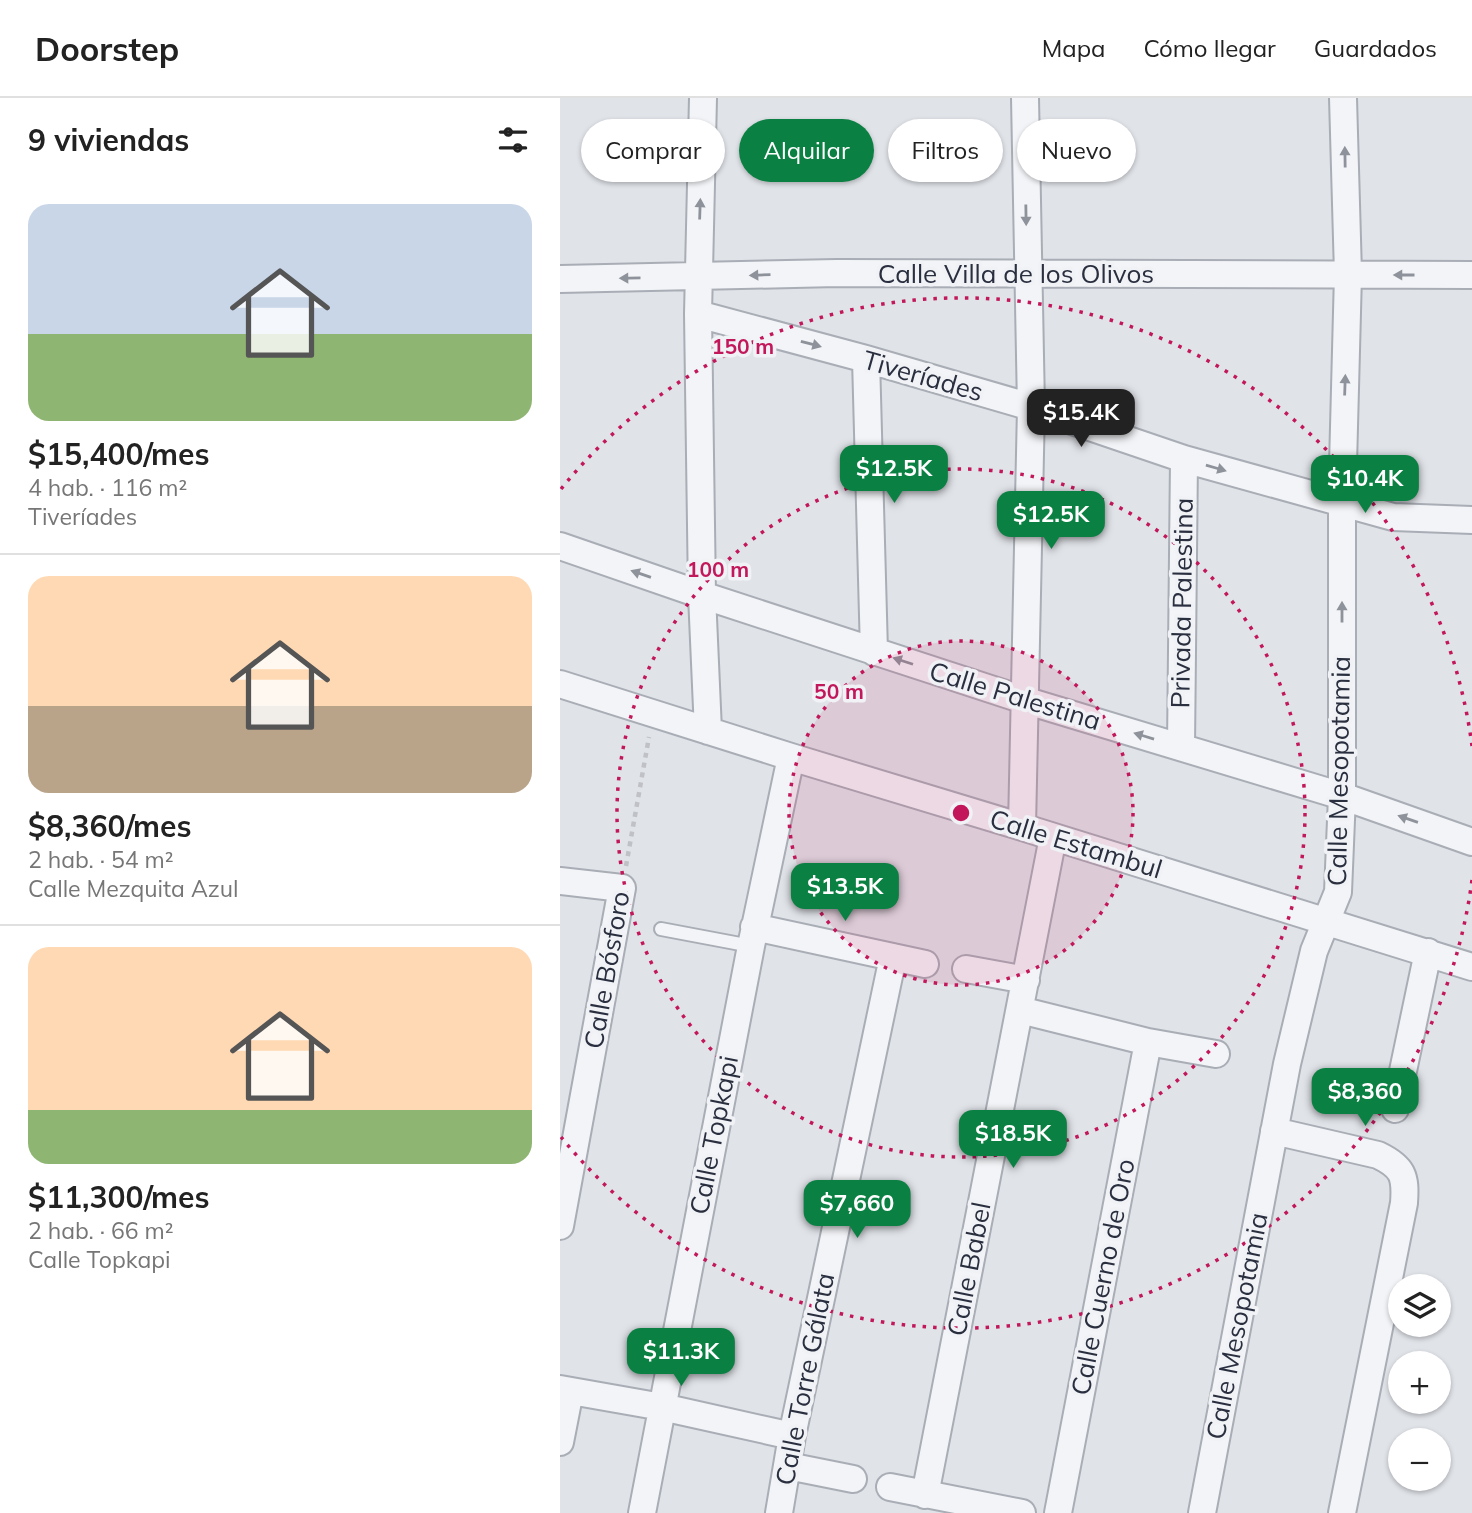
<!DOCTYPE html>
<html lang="es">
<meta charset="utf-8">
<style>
body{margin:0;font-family:Mulish,sans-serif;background:#f6f6f6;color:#222;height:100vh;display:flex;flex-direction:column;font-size:26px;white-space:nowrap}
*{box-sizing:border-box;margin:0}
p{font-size:23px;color:#767676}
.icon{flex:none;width:38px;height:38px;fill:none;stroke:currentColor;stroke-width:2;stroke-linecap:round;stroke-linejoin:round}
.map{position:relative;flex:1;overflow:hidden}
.panel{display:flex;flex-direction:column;background:#fff;width:560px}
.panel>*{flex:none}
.top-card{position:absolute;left:21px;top:21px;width:665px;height:63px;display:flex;gap:14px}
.fabs{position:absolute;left:828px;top:1176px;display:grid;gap:14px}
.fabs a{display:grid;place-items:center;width:63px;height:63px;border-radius:50%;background:#fff;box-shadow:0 2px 5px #0004;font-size:35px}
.price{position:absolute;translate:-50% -60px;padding:0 16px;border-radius:14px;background:#0b8043;color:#fff;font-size:23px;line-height:46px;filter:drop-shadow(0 2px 4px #0008)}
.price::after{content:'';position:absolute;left:50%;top:42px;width:21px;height:16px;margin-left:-10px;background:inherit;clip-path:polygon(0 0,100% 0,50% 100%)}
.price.selected{background:#222;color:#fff}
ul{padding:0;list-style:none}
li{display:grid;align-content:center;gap:14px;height:371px;padding:0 28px}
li+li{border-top:2px solid #e0e0e0}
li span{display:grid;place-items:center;height:217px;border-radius:21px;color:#555}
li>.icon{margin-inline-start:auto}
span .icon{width:126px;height:126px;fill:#fffc;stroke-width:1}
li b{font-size:30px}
h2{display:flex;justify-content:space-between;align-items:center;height:84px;padding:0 28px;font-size:30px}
.pill{padding:0 24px;border-radius:32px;background:#fff;box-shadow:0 2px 5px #0004;font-size:24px;line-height:63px}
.pill.selected{background:#0b8043;color:#fff}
header{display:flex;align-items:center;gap:42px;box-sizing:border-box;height:98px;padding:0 35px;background:#fff;border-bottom:2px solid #e0e0e0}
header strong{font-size:33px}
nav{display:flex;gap:38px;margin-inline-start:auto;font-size:24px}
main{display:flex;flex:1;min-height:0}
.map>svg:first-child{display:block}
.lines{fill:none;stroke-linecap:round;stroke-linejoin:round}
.service-casing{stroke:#a9adb5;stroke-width:16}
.minor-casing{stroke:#a9adb5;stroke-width:30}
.path{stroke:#bfc1c7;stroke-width:4.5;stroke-dasharray:5 5;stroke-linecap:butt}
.service{stroke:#f3f4f7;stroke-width:12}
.minor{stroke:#f3f4f7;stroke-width:26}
.oneway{fill:#8e929b}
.ring{fill:none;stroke:#c2185b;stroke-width:3.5;stroke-dasharray:3.5 7}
.labels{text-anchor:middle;stroke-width:7;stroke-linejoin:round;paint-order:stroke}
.street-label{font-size:26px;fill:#2a2f3f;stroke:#f0f2f6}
.centre{fill:#c2185b;stroke:#f0f2f6;stroke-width:3.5}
.ring-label{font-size:21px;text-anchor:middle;font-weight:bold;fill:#c2185b;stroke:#f0f2f6;stroke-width:7;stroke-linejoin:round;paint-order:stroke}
</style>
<header>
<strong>Doorstep</strong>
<nav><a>Mapa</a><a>Cómo llegar</a><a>Guardados</a></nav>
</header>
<main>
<section class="panel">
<h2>9 viviendas<svg class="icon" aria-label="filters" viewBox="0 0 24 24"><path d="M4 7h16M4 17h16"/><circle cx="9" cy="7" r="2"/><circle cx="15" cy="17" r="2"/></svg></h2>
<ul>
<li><span style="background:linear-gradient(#c9d6e8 60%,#8fb573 0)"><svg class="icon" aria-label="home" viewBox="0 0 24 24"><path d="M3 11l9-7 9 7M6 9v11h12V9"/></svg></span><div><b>$15,400/mes</b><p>4 hab. · 116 m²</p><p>Tiveríades</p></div></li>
<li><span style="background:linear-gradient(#ffd9b3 60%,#b9a48a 0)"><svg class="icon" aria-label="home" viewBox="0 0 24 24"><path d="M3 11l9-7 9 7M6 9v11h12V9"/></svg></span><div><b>$8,360/mes</b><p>2 hab. · 54 m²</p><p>Calle Mezquita Azul</p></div></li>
<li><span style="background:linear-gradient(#ffd9b3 75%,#8fb573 0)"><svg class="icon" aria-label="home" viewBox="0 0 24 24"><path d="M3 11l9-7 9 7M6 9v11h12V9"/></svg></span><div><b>$11,300/mes</b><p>2 hab. · 66 m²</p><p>Calle Topkapi</p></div></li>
</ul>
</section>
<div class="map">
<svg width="912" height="1415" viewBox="0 0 912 1415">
<rect width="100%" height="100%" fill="#e0e3e8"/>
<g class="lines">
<g class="service-casing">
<path id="service" d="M101 831 191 848"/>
</g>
<g class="minor-casing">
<path id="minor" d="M143 0 138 216 142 497 148 633
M0 181 277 175 912 177
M138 216 306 261 471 309 624 361 833 419 912 422
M306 261 314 554
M0 448 142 497 464 602 782 698 912 744
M0 586 231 659 462 729 912 869
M621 649 624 361
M462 729 471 309 465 0
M0 783 62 790 0 1128
M194 829 365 866
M406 871 466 882
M460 912 588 944 656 956
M835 1011 868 854
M714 1033 818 1057C843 1069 846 1078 844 1105L782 1415
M0 1291 102 1309 232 1338
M0 1344 10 1293
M228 1368 293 1381
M330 1389 462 1415
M365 1397 493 739
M82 1415 191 848 231 659
M219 1415 232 1338 333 859
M498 1415 588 944
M642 1415 727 966 754 853 778 794 782 698V405L788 176 783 0"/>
</g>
<path class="path" d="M66 768 89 639"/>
<use href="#service" class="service"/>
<use href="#minor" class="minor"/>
</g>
<defs><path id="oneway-solid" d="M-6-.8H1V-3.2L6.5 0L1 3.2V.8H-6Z" transform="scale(1.75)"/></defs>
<g class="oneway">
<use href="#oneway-solid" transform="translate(785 59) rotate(-91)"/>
<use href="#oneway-solid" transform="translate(140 111) rotate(-88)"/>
<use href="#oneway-solid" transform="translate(466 117) rotate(89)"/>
<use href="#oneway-solid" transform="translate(200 177) rotate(178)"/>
<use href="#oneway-solid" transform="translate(844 177) rotate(-180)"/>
<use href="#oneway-solid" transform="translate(70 180) rotate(179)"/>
<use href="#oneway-solid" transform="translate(251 246) rotate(15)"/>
<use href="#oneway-solid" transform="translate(785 287) rotate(-88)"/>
<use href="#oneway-solid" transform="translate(656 370) rotate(16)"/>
<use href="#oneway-solid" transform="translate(81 476) rotate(-161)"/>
<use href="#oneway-solid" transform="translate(782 514) rotate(-90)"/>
<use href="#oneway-solid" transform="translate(343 563) rotate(-162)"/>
<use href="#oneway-solid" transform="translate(584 638) rotate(-163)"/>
<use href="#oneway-solid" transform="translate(848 721) rotate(-161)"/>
</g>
<circle cx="401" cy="715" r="172" fill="#c2185b" fill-opacity=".12"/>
<g class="ring">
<circle cx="401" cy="715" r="172"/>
<circle cx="401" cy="715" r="344"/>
<path d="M912 782A515 515 0 0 1 1 1039M1 391A515 515 0 0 1 912 648"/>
</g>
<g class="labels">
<g class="street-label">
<text x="456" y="185">Calle Villa de los Olivos</text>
<text transform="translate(363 278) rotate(16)" y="9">Tiveríades</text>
<text transform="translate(622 505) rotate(-89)" y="9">Privada Palestina</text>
<text transform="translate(455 598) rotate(17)" y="9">Calle Palestina</text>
<text transform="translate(779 673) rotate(-89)" y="9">Calle Mesopotamia</text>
<text transform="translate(516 746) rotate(17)" y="9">Calle Estambul</text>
<text transform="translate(47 872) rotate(-80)" y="9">Calle Bósforo</text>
<text transform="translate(154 1037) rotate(-79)" y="9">Calle Topkapi</text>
<text transform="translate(409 1171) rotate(-79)" y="9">Calle Babel</text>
<text transform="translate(543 1179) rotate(-79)" y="9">Calle Cuerno de Oro</text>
<text transform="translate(677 1228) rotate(-79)" y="9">Calle Mesopotamia</text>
<text transform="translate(245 1281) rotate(-79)" y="9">Calle Torre Gálata</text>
</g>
</g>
<circle cx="401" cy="715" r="10" class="centre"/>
<g class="ring-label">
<text x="183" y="256">150 m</text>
<text x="158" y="479">100 m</text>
<text x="279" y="601">50 m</text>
</g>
</svg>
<div class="fabs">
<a><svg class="icon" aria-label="layers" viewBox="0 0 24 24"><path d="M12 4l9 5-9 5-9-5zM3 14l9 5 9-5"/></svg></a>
<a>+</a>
<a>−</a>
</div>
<b class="price selected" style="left:521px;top:351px">$15.4K</b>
<b class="price" style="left:334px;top:407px">$12.5K</b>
<b class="price" style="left:805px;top:417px">$10.4K</b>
<b class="price" style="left:491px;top:453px">$12.5K</b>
<b class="price" style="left:285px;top:825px">$13.5K</b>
<b class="price" style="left:805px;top:1030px">$8,360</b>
<b class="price" style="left:453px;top:1072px">$18.5K</b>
<b class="price" style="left:297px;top:1142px">$7,660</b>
<b class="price" style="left:121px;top:1290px">$11.3K</b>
<div class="top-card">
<a class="pill">Comprar</a>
<a class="pill selected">Alquilar</a>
<a class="pill">Filtros</a>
<a class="pill">Nuevo</a>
</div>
</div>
</main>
